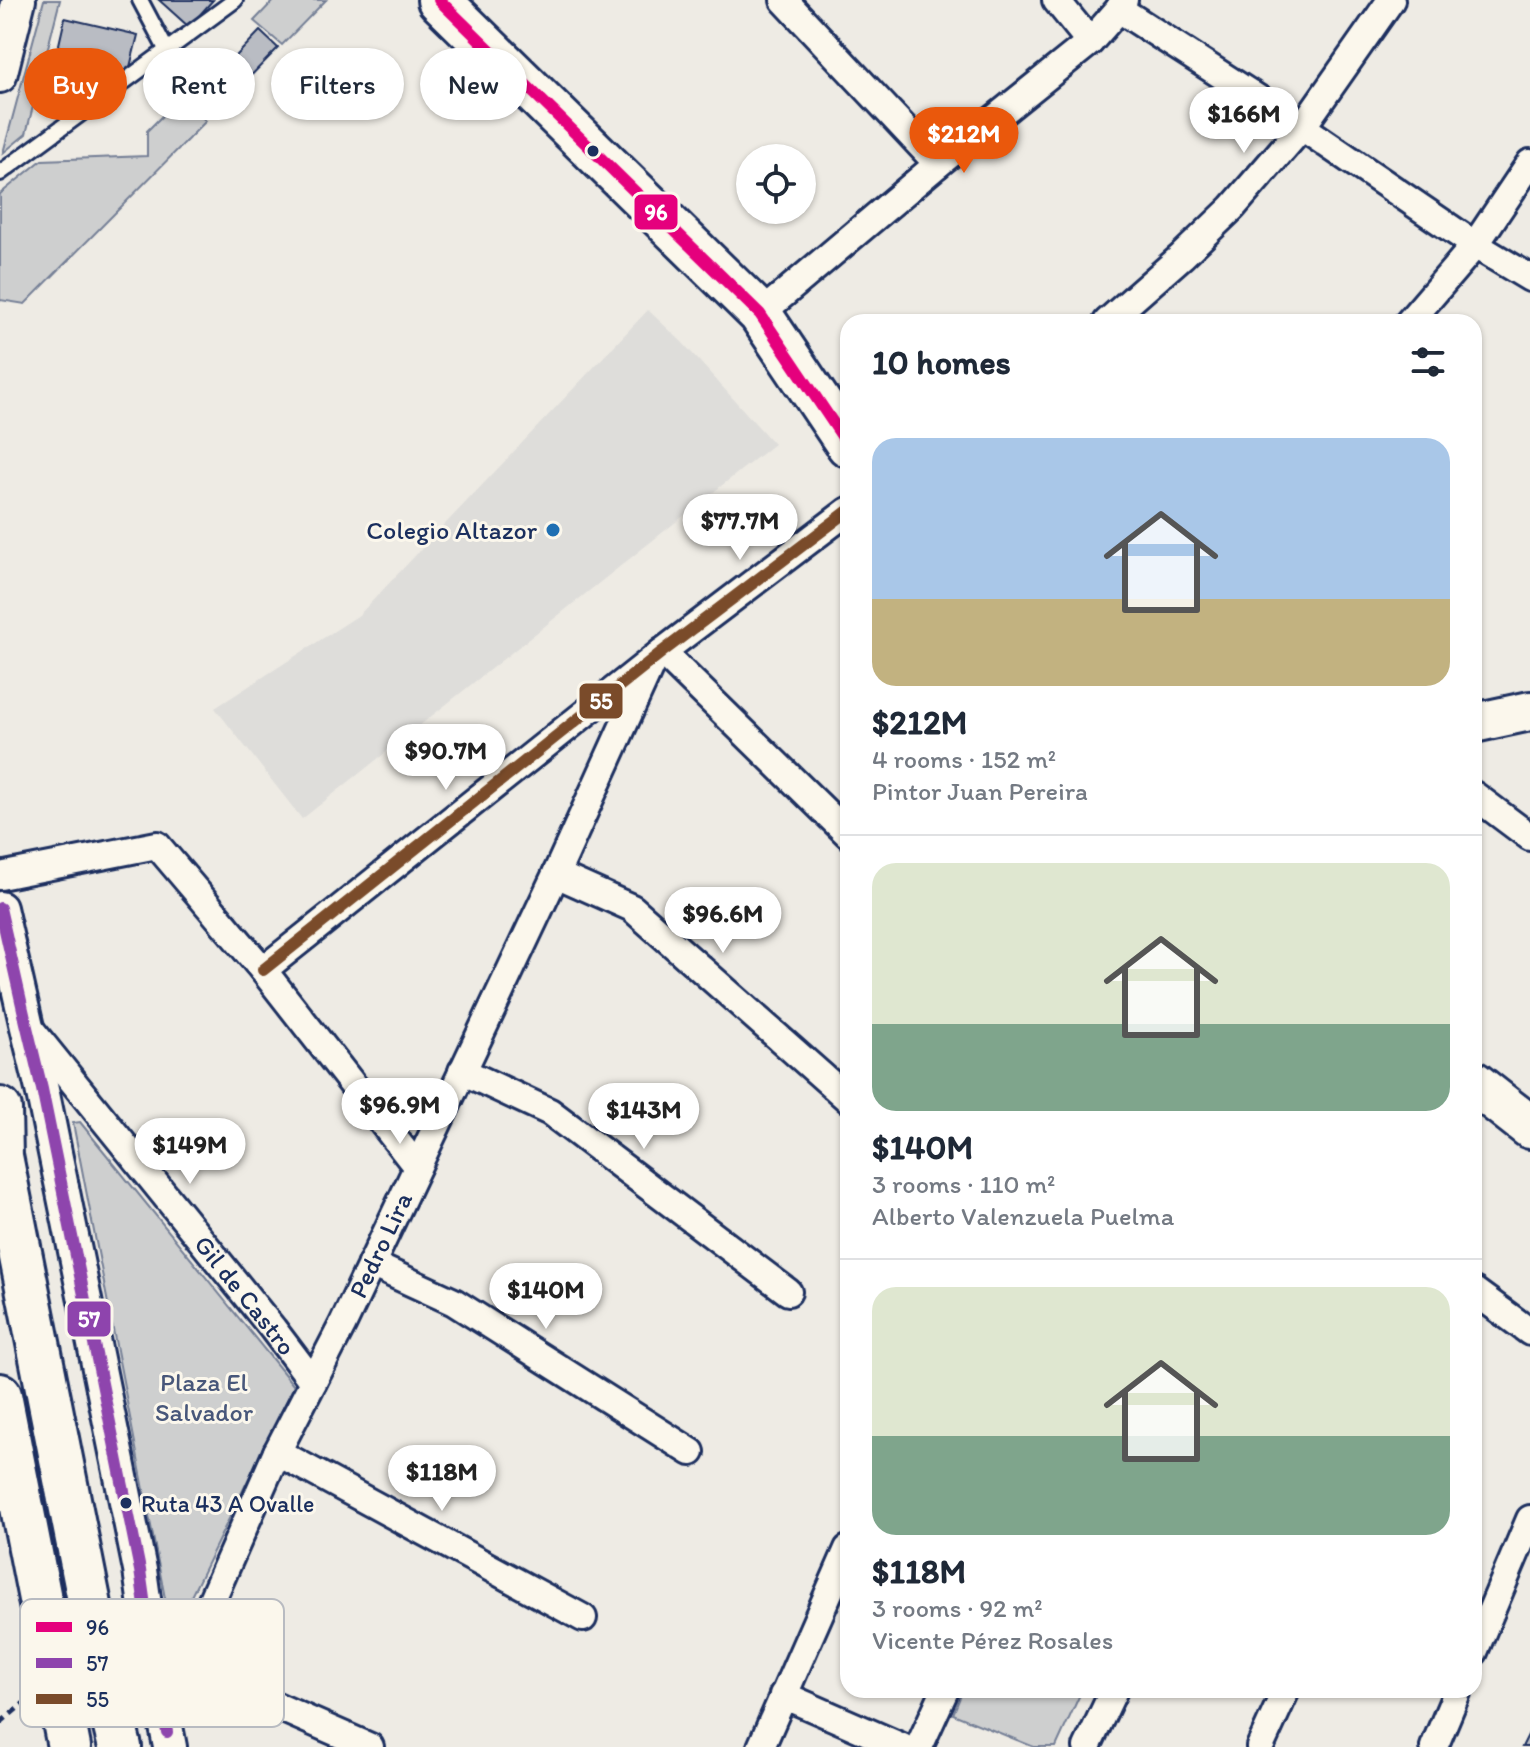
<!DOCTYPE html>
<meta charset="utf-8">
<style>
body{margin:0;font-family:Itim,sans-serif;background:#f6f6f7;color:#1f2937;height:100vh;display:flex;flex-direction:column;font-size:30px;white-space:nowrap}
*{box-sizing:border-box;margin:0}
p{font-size:26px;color:#747a83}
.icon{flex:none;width:44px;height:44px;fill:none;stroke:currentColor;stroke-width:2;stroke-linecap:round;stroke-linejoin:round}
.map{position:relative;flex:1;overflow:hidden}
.panel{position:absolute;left:840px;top:314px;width:642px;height:1384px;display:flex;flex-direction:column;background:#fff;border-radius:24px;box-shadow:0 2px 6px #0004}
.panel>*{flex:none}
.hud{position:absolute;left:24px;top:48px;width:696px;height:72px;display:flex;gap:16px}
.controls{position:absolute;left:736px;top:144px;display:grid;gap:16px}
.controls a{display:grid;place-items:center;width:80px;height:80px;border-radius:50%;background:#fff;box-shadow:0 2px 6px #0004;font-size:40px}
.price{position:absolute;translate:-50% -68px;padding:0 18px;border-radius:28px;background:#fff;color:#222;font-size:26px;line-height:52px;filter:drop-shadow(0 2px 4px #0008)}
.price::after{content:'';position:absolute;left:50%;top:48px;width:24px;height:18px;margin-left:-12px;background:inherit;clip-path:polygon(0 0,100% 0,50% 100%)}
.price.current{background:#ea580c;color:#fff}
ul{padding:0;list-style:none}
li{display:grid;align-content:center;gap:16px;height:424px;padding:0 32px}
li+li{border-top:2px solid #e0e1e3}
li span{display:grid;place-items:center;height:248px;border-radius:24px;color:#555}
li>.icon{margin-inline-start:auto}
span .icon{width:144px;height:144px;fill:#fffc;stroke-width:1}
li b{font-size:34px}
h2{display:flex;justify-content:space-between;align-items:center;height:96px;padding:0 32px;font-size:34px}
.chip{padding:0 28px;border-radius:36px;background:#fff;box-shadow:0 2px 6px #0004;font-size:28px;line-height:72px}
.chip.current{background:#ea580c;color:#fff}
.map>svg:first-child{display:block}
.built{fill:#deddda}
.green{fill:#cecfcf;stroke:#747f96;stroke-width:2}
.building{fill:#b9bcc3;stroke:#1b2f5e;stroke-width:2}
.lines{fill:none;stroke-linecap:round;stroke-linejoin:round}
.service-casing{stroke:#1b2f5e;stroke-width:20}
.minor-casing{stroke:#1b2f5e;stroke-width:32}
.tertiary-casing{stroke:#1b2f5e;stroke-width:38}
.secondary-casing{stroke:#1b2f5e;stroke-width:44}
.primary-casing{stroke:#1b2f5e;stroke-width:48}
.path{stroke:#1b2f5e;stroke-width:5;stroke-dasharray:8 6;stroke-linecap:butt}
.service{stroke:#fbf7ec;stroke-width:14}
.minor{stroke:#fbf7ec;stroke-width:26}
.tertiary{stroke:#fbf7ec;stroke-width:32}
.secondary{stroke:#fbf7ec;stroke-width:38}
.primary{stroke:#fbf7ec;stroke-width:42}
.bus-1-casing{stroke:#fbf7ec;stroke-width:18}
.bus-2-casing{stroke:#fbf7ec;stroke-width:18}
.bus-3-casing{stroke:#fbf7ec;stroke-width:18}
.bus-1{stroke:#e5007d;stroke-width:12}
.bus-2{stroke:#8e44ad;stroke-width:12}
.bus-3{stroke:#7a4b2a;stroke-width:12}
.bus-dot{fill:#1b2f5e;stroke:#fbf7ec;stroke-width:3}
.poi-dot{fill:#1f6fb2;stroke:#fbf7ec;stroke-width:3}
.labels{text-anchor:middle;stroke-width:6;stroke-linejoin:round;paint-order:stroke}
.bus-label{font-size:24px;fill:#1b2f5e;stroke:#fbf7ec;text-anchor:start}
.poi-label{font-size:26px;fill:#1b2f5e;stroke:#fbf7ec;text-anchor:end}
.street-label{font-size:26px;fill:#1b2f5e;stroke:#fbf7ec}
.park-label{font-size:26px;fill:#48577a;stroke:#fbf7ec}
.key{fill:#fbf7ec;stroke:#b8bbc1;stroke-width:2}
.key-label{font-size:22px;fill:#1b2f5e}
.line-badge{stroke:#fbf7ec;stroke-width:3}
.badge-label{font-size:22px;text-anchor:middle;font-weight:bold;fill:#fff}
</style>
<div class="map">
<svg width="1530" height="1747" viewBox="0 0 1530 1747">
<rect width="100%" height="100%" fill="#eeebe4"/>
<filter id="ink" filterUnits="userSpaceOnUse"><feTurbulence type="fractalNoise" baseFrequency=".0125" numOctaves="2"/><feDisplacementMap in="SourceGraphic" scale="16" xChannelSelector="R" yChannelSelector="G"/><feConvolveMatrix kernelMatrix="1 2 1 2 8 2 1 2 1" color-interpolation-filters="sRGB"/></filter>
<g filter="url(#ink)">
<path class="built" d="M648 310 682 342 774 444 302 819 215 708 359 615Z"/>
<path class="green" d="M44 0H60L26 134 3 153Z
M274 0H326L282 45 254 21Z
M181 97 206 121 25 304 0 300V194L42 160 147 156V131Z
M80 1122 294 1386 178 1623 169 1619 73 1123Z
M963 1690H1082L1056 1747H1034L953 1714Z"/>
<path class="building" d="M159 0H213L189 27Z
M65 18 138 35 127 79 55 62Z
M260 31 278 48 235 92 218 75Z
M1530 1731V1747H1522Z"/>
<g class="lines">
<g class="service-casing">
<path id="service" d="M140 0 167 51
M0 173 235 0"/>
</g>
<g class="minor-casing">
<g id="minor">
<path d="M784 0 938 164"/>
<path d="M1056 0 1090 42"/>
<path d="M1119 9 1302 127 1475 245 1530 278"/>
<path d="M760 314 938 164 1090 42 1119 9 1124 0"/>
<path d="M1107 322 1182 256 1232 208 1302 127 1391 0"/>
<path d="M1409 322 1475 245 1530 163"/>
<path d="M662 652 848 834"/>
<path d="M1474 795 1530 837"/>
<path d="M556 874 632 908 848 1099"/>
<path d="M0 876 157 845 263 970 417 1167"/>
<path d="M263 970 662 652 848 511"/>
<path id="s1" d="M28 1026 273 1329 313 1382"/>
<path d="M462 1071 550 1112 788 1292"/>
<path d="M371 1264 454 1302 691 1452"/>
<path d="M1474 1291 1530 1332"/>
<path d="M277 1452 583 1618"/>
<path id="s2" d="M151 1649 183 1665 277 1452 343 1324 556 874 653 660"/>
<path d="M1474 1652 1530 1519"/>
<path d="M183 1665 370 1747"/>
<path d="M783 1695 902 1747"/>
<path d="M761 1747 848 1549"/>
<path d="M919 1747 945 1690"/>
<path d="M1087 1747 1114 1690"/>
<path d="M1260 1747 1286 1690"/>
<path d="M1434 1747 1458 1690"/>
</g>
</g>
<g class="tertiary-casing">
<path id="tertiary" d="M0 76 19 0
M0 908 26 1023 42 1089 140 1570 151 1649 170 1747"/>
</g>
<g class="secondary-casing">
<path id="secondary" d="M1474 723 1530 711"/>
</g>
<g class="primary-casing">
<path id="primary" d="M439 0 760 314 848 445
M1474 1083 1530 1127
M0 1109 1 1158
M0 1151 111 1711 120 1747
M0 1395 69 1747"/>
</g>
<path class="path" d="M0 1723 24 1703"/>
<use href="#service" class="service"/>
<use href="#minor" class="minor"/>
<use href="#tertiary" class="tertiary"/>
<use href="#secondary" class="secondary"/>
<use href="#primary" class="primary"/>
<g class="bus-1-casing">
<path id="bus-1" d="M439 0 760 314 848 445"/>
</g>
<g class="bus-2-casing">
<path id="bus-2" d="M0 908 26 1023 42 1089 140 1570 151 1649 167 1732"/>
</g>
<g class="bus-3-casing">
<path id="bus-3" d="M263 970 662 652 848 511"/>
</g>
<use href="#bus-1" class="bus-1"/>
<use href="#bus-2" class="bus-2"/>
<use href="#bus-3" class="bus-3"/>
</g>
</g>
<g class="bus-dot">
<circle cx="593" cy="151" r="7"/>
<circle cx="126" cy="1503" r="7"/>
</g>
<circle class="poi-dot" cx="553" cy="530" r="8"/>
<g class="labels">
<g class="bus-label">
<text x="141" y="1512">Ruta 43 A Ovalle</text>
</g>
<g class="poi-label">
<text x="537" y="539">Colegio Altazor</text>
</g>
<g class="street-label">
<text dy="9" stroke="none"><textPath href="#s2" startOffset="500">Pedro Lira</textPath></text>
<text dy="9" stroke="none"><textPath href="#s1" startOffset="346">Gil de Castro</textPath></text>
</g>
<g class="park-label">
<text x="204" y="1391">Plaza El<tspan x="204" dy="30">Salvador</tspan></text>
</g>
</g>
<rect x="20" y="1599" width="264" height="128" rx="12" class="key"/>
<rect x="36" y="1622" width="36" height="10" fill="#e5007d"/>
<rect x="36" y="1658" width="36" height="10" fill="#8e44ad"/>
<rect x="36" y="1694" width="36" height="10" fill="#7a4b2a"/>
<g class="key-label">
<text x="86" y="1635">96</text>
<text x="86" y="1671">57</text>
<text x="86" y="1707">55</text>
</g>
<g class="line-badge">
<rect x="633" y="193" width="46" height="38" rx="8" fill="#e5007d"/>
<rect x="578" y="682" width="46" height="38" rx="8" fill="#7a4b2a"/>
<rect x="66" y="1300" width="46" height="38" rx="8" fill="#8e44ad"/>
</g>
<g class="badge-label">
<text x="656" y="220">96</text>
<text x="601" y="709">55</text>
<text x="89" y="1327">57</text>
</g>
</svg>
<div class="controls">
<a><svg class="icon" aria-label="locate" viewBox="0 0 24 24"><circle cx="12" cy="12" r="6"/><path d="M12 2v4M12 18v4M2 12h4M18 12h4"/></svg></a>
</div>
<b class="price" style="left:1244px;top:155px">$166M</b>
<b class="price current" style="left:964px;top:175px">$212M</b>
<b class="price" style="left:740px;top:562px">$77.7M</b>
<b class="price" style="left:446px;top:792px">$90.7M</b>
<b class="price" style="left:723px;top:955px">$96.6M</b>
<b class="price" style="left:400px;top:1146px">$96.9M</b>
<b class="price" style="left:644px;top:1151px">$143M</b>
<b class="price" style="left:190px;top:1186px">$149M</b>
<b class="price" style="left:546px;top:1331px">$140M</b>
<b class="price" style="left:442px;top:1513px">$118M</b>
<div class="hud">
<a class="chip current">Buy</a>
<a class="chip">Rent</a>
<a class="chip">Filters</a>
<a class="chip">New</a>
</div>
<section class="panel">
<h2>10 homes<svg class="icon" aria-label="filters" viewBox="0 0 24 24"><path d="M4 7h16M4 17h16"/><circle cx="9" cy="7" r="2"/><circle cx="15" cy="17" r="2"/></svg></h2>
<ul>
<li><span style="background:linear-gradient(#a9c7e8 65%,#c2b280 0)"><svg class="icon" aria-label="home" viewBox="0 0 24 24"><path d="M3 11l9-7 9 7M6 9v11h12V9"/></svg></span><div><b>$212M</b><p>4 rooms · 152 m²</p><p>Pintor Juan Pereira</p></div></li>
<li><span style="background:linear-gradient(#dfe7d0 65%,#7fa58c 0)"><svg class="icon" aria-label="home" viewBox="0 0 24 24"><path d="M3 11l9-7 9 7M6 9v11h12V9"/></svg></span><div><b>$140M</b><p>3 rooms · 110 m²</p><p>Alberto Valenzuela Puelma</p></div></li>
<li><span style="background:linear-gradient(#dfe7d0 60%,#7fa58c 0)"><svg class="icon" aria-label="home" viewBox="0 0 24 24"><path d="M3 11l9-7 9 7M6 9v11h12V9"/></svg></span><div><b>$118M</b><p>3 rooms · 92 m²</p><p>Vicente Pérez Rosales</p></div></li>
</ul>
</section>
</div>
